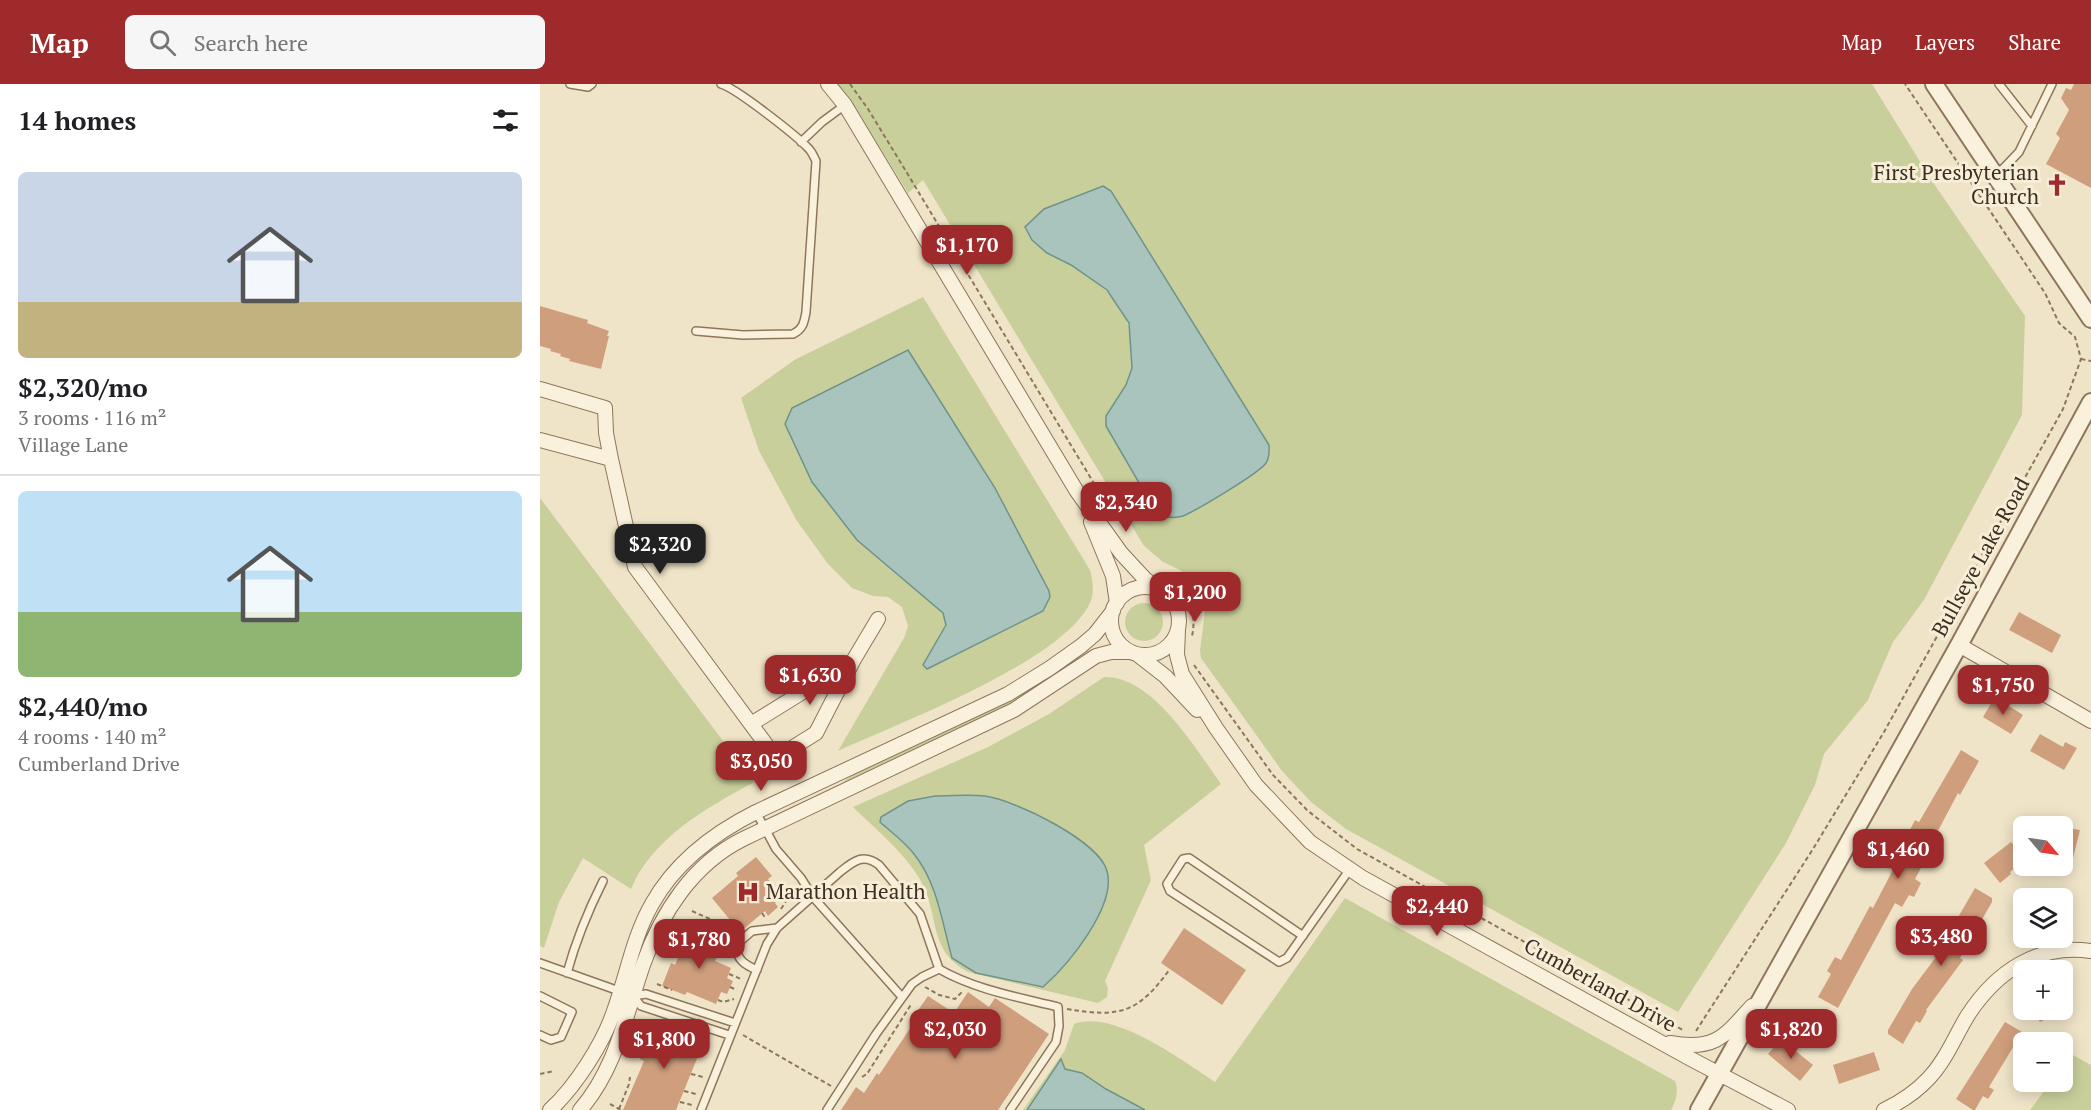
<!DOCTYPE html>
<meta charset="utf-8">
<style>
body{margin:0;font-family:"PT Serif",serif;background:#f6f6f6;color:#202124;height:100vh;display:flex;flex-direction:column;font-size:22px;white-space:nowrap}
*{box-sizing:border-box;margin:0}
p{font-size:20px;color:#757577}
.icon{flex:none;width:33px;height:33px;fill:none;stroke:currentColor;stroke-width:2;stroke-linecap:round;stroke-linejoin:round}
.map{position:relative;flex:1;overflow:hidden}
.panel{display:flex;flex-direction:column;background:#fff;width:540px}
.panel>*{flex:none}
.needle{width:39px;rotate:119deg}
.buttons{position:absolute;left:1473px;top:732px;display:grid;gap:12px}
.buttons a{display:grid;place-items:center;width:60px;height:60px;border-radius:9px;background:#fff;box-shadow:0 3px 15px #0003;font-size:30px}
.price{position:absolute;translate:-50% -51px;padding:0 14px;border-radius:12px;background:#9e2a2b;color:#fff;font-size:20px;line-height:39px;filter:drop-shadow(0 2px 3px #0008)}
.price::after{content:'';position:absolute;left:50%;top:36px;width:18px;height:14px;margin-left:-9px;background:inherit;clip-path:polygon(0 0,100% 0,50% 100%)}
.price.selected{background:#222;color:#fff}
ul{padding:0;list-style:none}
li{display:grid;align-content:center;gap:12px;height:318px;padding:0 18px}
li+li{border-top:2px solid #e0e0e0}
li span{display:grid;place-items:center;height:186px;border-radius:9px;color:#555}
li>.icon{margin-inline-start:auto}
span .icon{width:108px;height:108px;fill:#fffc;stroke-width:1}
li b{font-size:26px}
h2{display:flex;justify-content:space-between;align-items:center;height:72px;padding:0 18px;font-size:26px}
header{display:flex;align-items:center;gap:36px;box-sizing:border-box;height:84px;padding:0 30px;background:#9e2a2b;color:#fff}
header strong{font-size:28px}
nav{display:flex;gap:33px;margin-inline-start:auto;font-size:21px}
.search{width:420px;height:54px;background:#f6f6f6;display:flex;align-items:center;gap:15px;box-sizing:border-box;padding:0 21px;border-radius:9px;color:#757577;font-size:22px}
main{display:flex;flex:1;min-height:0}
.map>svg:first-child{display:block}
.green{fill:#c9cf9b;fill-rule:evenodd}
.water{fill:#a9c4bc;stroke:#6f938a;stroke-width:1.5}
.building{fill:#cf9f7d}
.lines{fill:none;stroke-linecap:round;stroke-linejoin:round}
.service-casing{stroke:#8d765c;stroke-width:10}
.minor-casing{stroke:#8d765c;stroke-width:16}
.tertiary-casing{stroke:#8d765c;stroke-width:20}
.path{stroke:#8d765c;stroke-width:2;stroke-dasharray:4.5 3;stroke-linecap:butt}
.service{stroke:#faf1dc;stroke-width:7}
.minor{stroke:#faf1dc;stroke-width:14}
.tertiary{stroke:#faf1dc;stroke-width:16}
.labels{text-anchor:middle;stroke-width:6;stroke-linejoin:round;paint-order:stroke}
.poi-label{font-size:21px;fill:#3d2e20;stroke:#f7eed8;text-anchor:end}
.street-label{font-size:21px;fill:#3d2e20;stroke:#f7eed8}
</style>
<header>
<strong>Map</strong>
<div class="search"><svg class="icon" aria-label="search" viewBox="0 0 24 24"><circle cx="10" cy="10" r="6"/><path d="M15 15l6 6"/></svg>Search here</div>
<nav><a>Map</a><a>Layers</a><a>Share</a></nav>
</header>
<main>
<section class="panel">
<h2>14 homes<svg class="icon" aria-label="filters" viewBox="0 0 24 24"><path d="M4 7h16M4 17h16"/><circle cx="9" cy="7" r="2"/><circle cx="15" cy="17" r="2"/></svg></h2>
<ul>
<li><span style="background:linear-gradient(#c9d6e8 70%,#c2b280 0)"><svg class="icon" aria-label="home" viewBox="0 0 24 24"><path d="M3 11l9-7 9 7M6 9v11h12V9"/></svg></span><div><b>$2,320/mo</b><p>3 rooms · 116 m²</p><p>Village Lane</p></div></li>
<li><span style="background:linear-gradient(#bfe0f5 65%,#8fb573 0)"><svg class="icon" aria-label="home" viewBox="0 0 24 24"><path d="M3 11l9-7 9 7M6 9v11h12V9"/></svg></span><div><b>$2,440/mo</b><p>4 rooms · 140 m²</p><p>Cumberland Drive</p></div></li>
</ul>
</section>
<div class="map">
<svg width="1551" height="1026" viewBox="0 0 1551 1026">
<rect width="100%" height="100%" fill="#f0e4c8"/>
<path class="green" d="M297 0H1332L1392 97 1485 232 1482 331 1384 516 1353 558 1328 616 1284 670 1275 701 1246 759 1138 928 806 745 771 718 742 687 661 574 660 566 666 520 658 502 640 486 623 478 604 462 383 96 368 109 312 18ZM563 102 571 107 728 361 724 381 666 418 566 332C575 317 590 300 592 283 600 221 555 192 507 169Z
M383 213 550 486C553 498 555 510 549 521 519 579 359 639 298 667L364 554 368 542 362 523 348 513 333 512 312 504 288 480 257 437 219 367 201 314 256 275ZM368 266 455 404 509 507 510 513 383 581 406 541 403 529 317 456 272 398 252 324Z
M0 414 214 698C167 724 113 753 91 805L43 774 19 818 4 864 0 862Z
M585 538a19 19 0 1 1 38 0a19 19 0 1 1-38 0Z
M548 565 549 567 503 600 457 627 302 699 315 688 497 599Z
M564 593C612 591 656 665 681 700L604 761 611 796 565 897 568 904 567 913 558 919 428 888C386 865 401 830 379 794 363 767 335 745 313 723L448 663 509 630ZM341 738 567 786C568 792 569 799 568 805 563 836 526 883 503 903L436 889 412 874C402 839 398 801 374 770 365 758 351 748 341 738Z
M805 814 1135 997C1139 1007 1136 1017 1131 1026H605L566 1005 542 989 525 985 521 975 487 1026H483L525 966 534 940C574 925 643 977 675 998Z
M1531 970 1551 981V1026H1490L1511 998H1522L1523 982Z"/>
<path class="water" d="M563 102 571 107 729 361C729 368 730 373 726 379 718 390 657 426 643 432 633 435 624 433 616 428L566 342V332L586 301 592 284 589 239 567 206 531 181 507 169 492 156 485 143 504 125Z
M368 266 455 404 509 507 510 513 503 527 387 585 383 581 406 541 403 529 317 456 272 398 245 340 252 324Z
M395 712C412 712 429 710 445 712 475 716 559 757 567 787 577 822 528 881 503 903L436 889 412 874C402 839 398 800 374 770 365 758 351 748 340 738L341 733 368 717Z
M521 975 525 985 542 989 566 1005 605 1026H487Z"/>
<path class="building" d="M1534 0H1551V104L1506 80 1520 54 1516 50 1529 26 1521 14 1526 4 1531 6Z
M0 222 48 236 47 239 69 247 67 252H69L61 285 29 277 30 275 20 272 21 270 10 267 11 265 0 262Z
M1479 528 1521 551 1512 569 1469 546Z
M1455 613 1483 631 1471 650 1443 633Z
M1500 650 1523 663 1525 658 1537 664 1524 686 1490 667Z
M1421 666 1439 677 1420 711 1418 709 1381 779 1383 780 1375 795 1381 799 1374 813 1369 811 1362 823 1355 819 1298 924 1278 913 1291 890 1287 887 1295 873 1301 876 1330 822 1333 824 1370 753 1367 752 1375 736 1379 738Z
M1522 743 1540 746 1532 778 1522 776Z
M1471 758 1484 774V777L1470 788 1471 790 1460 799 1444 779Z
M216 773 232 792 228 795 243 812 235 819 238 823 228 832 225 827 200 848 172 814 198 792 196 789Z
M1435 804 1452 814V818L1420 874 1423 876 1386 926 1387 927 1380 939 1376 937 1363 960 1348 950V946L1372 905 1414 849 1410 847Z
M644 844 706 886 682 921 621 879Z
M150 846 183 859 175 877 191 884 187 894 193 897 187 910 181 908 176 920 147 908 145 911 122 902 131 879 135 881Z
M428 908 449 923 455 914 509 950 458 1026H301L316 1003 324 1009 337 989 339 991 377 934 374 932 388 912 414 929Z
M1493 926H1524L1500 938Z
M115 938 137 946 136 949 163 960 136 1026H83L104 977 100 975Z
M1465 938 1489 952 1482 964 1475 960 1449 1003 1454 1006 1448 1015 1443 1012 1435 1026H1433L1416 1015Z
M1241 955 1273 981 1260 997 1228 970Z
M1334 968 1340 986 1299 1000 1293 981Z"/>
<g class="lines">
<g class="service-casing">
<path id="service" d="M30 0 48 3 52 0
M1459 0 1492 42
M261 58 282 38 305 21
M1457 91 1479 68 1512 0
M156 247 203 251 253 250C263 245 264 239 266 228L276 77C274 73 272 68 269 65 257 52 196 4 181 0
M216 728 236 765 261 794 273 813 362 913
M763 852 649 774 643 775 627 800 630 807 739 878 747 874 810 785
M0 879 82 908
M217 886C205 881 195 875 197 860L212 847 237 844
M27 889C36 856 48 827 63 797
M0 912 32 928 21 953 11 956 0 951
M93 912 106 910 195 939
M93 912 101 922 189 951
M161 1026 227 860 237 844 300 788C314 777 323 769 339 781L380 830 399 885C436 906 478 913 518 923L519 942 516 958 470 1026
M287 1026 336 950 372 900 382 893 399 885"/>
</g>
<g class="minor-casing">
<path id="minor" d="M288 0 305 21 536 406 581 469 605 495 622 507
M0 305 65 324 66 349 71 375
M0 356 71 375 95 483 236 674 276 649 313 577 338 535
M551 438 573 492 577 519
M571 537a34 34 0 1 1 68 0a34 34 0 1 1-68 0Z
M638 546 637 571 642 590 676 644 716 701 770 758 823 794 1151 975 1248 1026
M1419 561 1551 637
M598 571 625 592 657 626
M211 640 311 578
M1130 959C1175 967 1184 953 1212 922
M10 1026C35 1003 63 960 74 927 87 891 93 853 112 820 136 777 174 749 216 728L468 610 510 584 541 562 555 550 573 527
M40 1026C76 985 86 930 103 881 121 829 153 780 203 755L474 626 556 572 571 568H590
M1344 1026C1361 1018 1376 1008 1389 994 1406 976 1415 952 1428 931 1456 888 1498 859 1551 867"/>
</g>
<g class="tertiary-casing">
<path id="tertiary" d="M1394 0 1551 235
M1159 1026 1419 561 1551 318"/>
</g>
<path class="path" d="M310 0 328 25 364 84 576 436
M1541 275 1551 277
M630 495C649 508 657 530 652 552
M654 581 733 691 768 727 817 765 1143 946
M241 825 249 812
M152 827 181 840 193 852
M222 829 226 835
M182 862 188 865
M189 890 201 895
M117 900 132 906
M190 903 197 906
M385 903 399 911 415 915 422 908
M178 916 183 918 194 915
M527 925C580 934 598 929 630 885
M1156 947 1273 765 1344 648 1523 325 1541 275 1535 253 1519 239 1505 209 1365 0
M203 951 291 1002
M0 990 14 987
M151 990 163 993
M322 993 327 990 372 919
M144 1007 156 1010
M140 1018 152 1021
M70 1020 81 1026
M79 1025 89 1000 90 993"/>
<use href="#service" class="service"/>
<use href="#minor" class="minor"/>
<use href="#tertiary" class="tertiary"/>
</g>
<defs>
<g id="church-bare" transform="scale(1.8)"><path d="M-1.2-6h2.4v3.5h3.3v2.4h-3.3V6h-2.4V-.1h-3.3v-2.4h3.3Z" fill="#9e2a2b" stroke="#f7eed8" stroke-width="2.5" paint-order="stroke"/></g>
<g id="hospital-bare" transform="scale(1.8)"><path d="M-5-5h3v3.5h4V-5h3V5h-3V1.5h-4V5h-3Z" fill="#9e2a2b" stroke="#f7eed8" stroke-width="2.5" paint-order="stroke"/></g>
</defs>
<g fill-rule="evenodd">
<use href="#church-bare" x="1517" y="101"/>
<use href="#hospital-bare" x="208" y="808"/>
</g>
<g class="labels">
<g class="poi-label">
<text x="1499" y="96">First Presbyterian<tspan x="1499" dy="24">Church</tspan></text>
<text x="226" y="815" text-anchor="start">Marathon Health</text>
</g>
<g class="street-label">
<text transform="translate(1441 473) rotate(-61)" y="7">Bullseye Lake Road</text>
<text transform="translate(1060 901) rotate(29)" y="7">Cumberland Drive</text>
</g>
</g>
</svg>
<div class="buttons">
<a><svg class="needle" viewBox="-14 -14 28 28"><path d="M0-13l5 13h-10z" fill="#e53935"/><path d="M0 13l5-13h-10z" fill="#757577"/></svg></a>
<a><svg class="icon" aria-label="layers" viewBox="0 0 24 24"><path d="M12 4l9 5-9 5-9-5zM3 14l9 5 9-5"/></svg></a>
<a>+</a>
<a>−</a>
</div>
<b class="price" style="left:427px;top:192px">$1,170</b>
<b class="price" style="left:586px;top:449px">$2,340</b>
<b class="price selected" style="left:120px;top:491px">$2,320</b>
<b class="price" style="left:655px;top:539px">$1,200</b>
<b class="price" style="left:270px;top:622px">$1,630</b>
<b class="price" style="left:1463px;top:632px">$1,750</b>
<b class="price" style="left:221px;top:708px">$3,050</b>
<b class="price" style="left:1358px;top:796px">$1,460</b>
<b class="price" style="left:897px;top:853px">$2,440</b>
<b class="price" style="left:1401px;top:883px">$3,480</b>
<b class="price" style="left:159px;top:886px">$1,780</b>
<b class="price" style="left:415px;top:976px">$2,030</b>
<b class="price" style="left:1251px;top:976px">$1,820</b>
<b class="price" style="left:124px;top:986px">$1,800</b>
</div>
</main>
